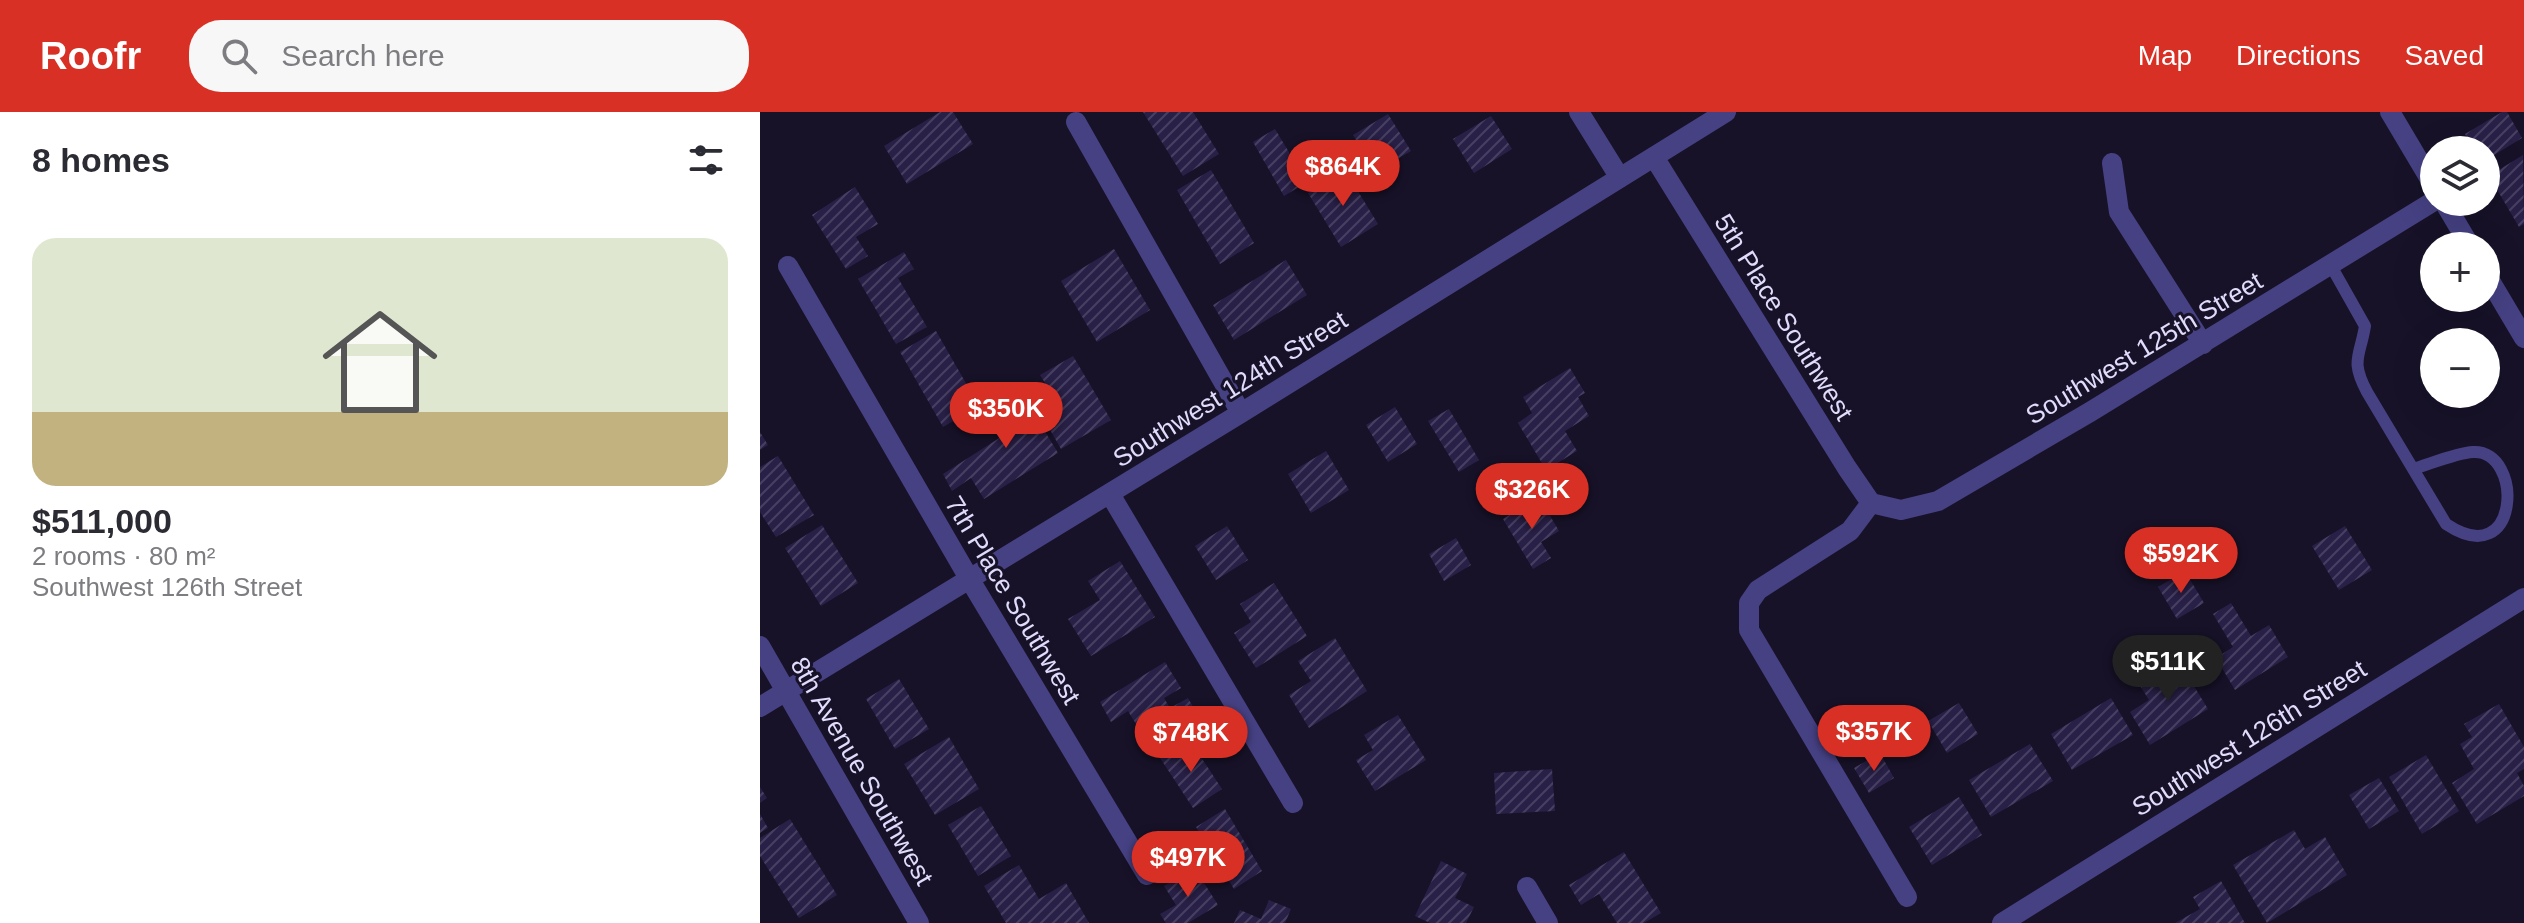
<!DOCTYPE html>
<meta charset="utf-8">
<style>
body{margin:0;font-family:Helvetica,sans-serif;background:#f7f7f7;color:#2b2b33;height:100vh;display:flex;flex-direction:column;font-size:30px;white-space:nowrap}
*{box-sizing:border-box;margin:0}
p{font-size:26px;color:#7c7c81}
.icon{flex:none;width:44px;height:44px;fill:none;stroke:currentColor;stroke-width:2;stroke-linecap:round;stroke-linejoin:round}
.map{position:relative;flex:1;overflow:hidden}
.side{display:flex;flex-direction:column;background:#fff;width:760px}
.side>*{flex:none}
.controls{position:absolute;left:1660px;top:24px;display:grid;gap:16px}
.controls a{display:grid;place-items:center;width:80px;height:80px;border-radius:50%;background:#fff;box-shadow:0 8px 32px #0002;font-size:40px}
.price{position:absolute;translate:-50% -68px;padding:0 18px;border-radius:28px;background:#d93025;color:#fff;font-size:26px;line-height:52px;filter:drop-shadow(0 2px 4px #0008)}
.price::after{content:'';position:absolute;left:50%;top:48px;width:24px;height:18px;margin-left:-12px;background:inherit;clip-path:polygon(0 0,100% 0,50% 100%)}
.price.current{background:#222;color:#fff}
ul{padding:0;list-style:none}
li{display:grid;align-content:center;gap:16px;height:424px;padding:0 32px}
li+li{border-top:2px solid #e1e1e2}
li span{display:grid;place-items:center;height:248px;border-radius:24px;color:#555}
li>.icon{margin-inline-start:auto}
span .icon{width:144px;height:144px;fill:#fffc;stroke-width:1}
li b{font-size:34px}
h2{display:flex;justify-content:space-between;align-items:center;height:96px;padding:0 32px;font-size:34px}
header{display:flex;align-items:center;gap:48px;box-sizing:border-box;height:112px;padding:0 40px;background:#d93025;color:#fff}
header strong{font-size:38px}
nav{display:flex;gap:44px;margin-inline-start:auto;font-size:28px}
.search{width:560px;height:72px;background:#f7f7f7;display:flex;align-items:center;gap:20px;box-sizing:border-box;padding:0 28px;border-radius:32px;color:#7c7c81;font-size:30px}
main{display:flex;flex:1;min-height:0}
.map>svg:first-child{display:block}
.building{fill:url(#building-hatch)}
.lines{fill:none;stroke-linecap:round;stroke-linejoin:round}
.service{stroke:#464183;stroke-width:12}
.minor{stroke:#464183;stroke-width:20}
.tertiary{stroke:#464183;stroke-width:20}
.labels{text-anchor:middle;stroke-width:6;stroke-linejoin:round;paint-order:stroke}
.street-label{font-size:26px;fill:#e1dcfc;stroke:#171228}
</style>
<header>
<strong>Roofr</strong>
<div class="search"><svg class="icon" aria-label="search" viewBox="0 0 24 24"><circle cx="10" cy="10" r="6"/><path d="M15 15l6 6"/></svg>Search here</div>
<nav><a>Map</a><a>Directions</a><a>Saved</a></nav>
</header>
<main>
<section class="side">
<h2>8 homes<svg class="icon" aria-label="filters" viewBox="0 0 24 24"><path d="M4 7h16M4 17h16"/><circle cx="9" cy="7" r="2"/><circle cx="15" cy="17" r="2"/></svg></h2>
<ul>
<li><span style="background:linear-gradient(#dfe7d0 70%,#c2b280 0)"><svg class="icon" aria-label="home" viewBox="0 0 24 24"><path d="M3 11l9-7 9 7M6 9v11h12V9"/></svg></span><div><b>$511,000</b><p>2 rooms · 80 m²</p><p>Southwest 126th Street</p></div></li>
</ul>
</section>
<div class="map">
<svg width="1764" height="811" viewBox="0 0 1764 811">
<defs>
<pattern id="building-hatch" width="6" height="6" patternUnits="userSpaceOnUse" patternTransform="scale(2)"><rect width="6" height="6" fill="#292047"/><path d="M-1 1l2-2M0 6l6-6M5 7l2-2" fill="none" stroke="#484062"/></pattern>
</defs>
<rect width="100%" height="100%" fill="#171228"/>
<path class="building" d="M180 0H193L213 32 147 72 124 34Z
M383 0H433L459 42 423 64Z
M1742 0H1747L1762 26 1726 48V38H1714L1705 22Z
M628 2 651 39 615 60 593 23Z
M731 4 752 37 714 61 693 27Z
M515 17 547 70 524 84 493 30Z
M1763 43 1764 112 1759 115 1729 64Z
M451 58 494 131 460 152 417 78Z
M585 58 618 112 581 135 548 81Z
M95 75 118 112 96 125 108 144 86 157 52 103Z
M354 137 390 198 337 230 301 169Z
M144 140 154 157 138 166 167 215 136 232 98 167Z
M526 148 547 183 474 228 453 193Z
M176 219 219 294 183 315 140 240Z
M313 244 351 308 301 337 273 288 290 279 280 263Z
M810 256 825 281 818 285 829 304 805 319 817 339 786 358 758 311 772 301 763 285Z
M261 280 298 341 224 387 211 366 192 379 183 362 244 323 230 299Z
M635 295 657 332 628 350 606 313Z
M689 297 719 348 699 360 668 309Z
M0 320 8 333 0 338Z
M566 339 589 378 551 401 528 362Z
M18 344 54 403 16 425 0 400V355Z
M779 385 799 419 781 430 791 446 773 457 743 407Z
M62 413 98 471 61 494 25 436Z
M467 414 488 448 456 468 435 434Z
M1585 414 1612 458 1579 478 1552 434Z
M696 426 711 453 684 469 669 442Z
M360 449 395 505 331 544 308 507 340 488 328 469Z
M1425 459 1444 491 1417 507 1398 475Z
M514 471 547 524 496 556 474 521 491 510 480 492Z
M1471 491 1491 524 1509 513 1528 545 1475 578 1456 546 1473 535 1453 502Z
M575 526 607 579 549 616 529 583 551 569 538 549Z
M1418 548 1448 597 1390 633 1370 600 1389 588 1379 572Z
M405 550 421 576 404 586 410 596 428 586 440 607 391 637 368 599 351 610 340 590Z
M139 567 169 617 135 637 106 587Z
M1351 586 1373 623 1312 658 1291 622Z
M1199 591 1218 622 1187 641 1168 609Z
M1739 592 1764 635V657L1757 661 1764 674V684L1717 712 1692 671 1714 657 1700 632 1712 625 1704 612Z
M638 603 666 648 615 679 596 648 613 638 604 623Z
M189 625 219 677 175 703 144 652Z
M429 627 462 677 433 696 400 646Z
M1270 632 1293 669 1231 705 1209 668Z
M1120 641 1134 666 1109 681 1094 656Z
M1666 643 1699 699 1662 722 1629 665Z
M792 657 795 699 736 702 734 661Z
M1619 666 1639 699 1609 717 1589 683Z
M0 675 7 686 0 691Z
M1199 685 1222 723 1172 753 1149 715Z
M221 694 251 744 218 764 188 713Z
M465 697 502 759 474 777 436 715Z
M0 702 8 716 0 721Z
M30 707 77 783 39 806 0 744V726Z
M1534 718 1545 737 1565 725 1587 763 1507 811 1473 753Z
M864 740 901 801 884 811H857L839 782 821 793 809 773Z
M681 749 707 762 695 786 714 795 706 811H670L655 804Z
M259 753 279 787 306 771 329 811H246L224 774Z
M434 755 458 793 428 811H406L400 802 416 793 404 774Z
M1461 769 1485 811H1415L1440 797 1433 785Z
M509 788 531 797 525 811H474L480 798 501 807Z"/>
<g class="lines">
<path class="service" d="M1570 152 1605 214C1600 245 1590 248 1607 280L1686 412C1761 462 1764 337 1713 340 1696 341 1670 352 1653 357"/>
<path class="minor" d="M819 0 860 66
M316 10 481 301
M894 45 1087 356 1111 391
M1352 51 1359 100 1443 232
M28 154 210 468 387 763
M350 382 533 691
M1111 391 1141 398 1178 389 1330 300 1674 89
M1111 391 1090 419 998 478 989 491V518L1147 785
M0 534 159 811
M0 595 481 301 966 0
M767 775 788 811
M1242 811 1764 486"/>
<path class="tertiary" d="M1630 0 1674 74
M1684 90 1710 134
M1726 162 1764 226"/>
</g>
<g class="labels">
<g class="street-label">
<text transform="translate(1024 205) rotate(58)" y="9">5th Place Southwest</text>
<text transform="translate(1384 236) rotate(-31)" y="9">Southwest 125th Street</text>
<text transform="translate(470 277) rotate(-32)" y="9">Southwest 124th Street</text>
<text transform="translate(253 488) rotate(59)" y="9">7th Place Southwest</text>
<text transform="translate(1489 626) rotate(-32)" y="9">Southwest 126th Street</text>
<text transform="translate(102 659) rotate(60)" y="9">8th Avenue Southwest</text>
</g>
</g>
</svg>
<div class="controls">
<a><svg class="icon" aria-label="layers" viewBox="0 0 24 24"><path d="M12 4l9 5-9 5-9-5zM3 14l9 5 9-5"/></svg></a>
<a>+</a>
<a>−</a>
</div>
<b class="price" style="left:583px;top:96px">$864K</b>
<b class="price" style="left:246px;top:338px">$350K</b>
<b class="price" style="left:772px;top:419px">$326K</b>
<b class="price" style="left:1421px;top:483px">$592K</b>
<b class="price current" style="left:1408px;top:591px">$511K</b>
<b class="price" style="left:1114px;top:661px">$357K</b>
<b class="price" style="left:431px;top:662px">$748K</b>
<b class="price" style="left:428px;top:787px">$497K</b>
</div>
</main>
